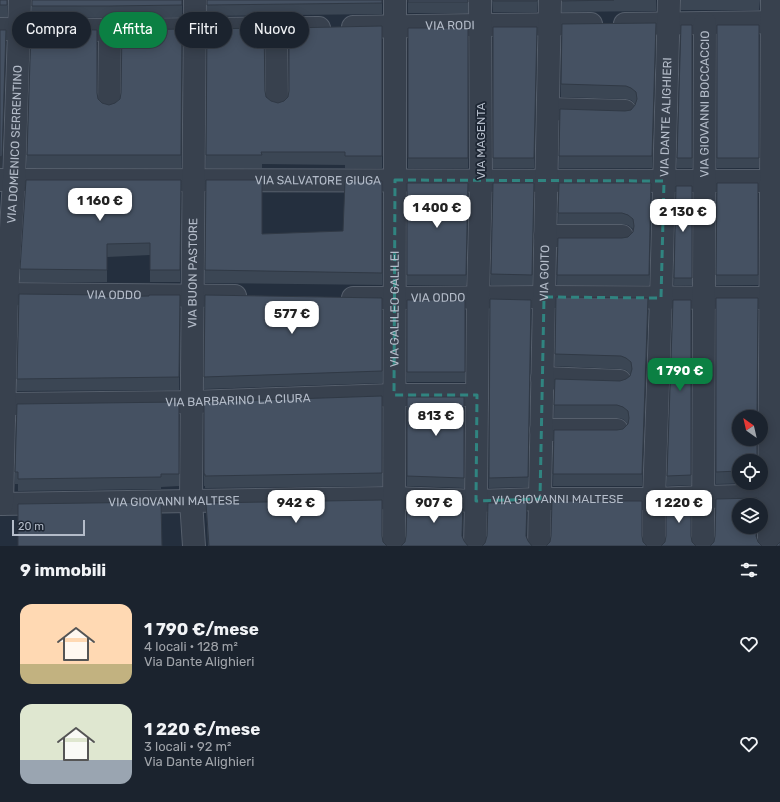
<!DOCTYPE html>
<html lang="it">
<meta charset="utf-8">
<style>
body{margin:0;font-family:Rubik,sans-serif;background:#242b36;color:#f1f3f6;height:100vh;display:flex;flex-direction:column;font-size:15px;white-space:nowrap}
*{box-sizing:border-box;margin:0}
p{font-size:13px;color:#a0a4aa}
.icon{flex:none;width:22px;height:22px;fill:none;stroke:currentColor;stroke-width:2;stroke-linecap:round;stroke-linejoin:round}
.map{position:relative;height:546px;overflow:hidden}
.details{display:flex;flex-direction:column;background:#1b232e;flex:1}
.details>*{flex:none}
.top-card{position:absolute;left:12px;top:12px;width:400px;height:36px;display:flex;gap:8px}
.needle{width:26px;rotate:326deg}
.buttons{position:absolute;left:732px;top:410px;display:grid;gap:8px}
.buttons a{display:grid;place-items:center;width:36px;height:36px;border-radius:50%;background:#1b232e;box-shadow:0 2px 10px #0003,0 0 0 1px #39404a;font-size:20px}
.scale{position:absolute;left:12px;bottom:10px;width:73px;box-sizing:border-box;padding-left:4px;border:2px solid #b4bcc9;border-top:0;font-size:11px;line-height:14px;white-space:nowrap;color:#b4bcc9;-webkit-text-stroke:3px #1d2633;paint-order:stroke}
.price{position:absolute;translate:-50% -34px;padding:0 9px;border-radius:8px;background:#fff;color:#222;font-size:13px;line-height:26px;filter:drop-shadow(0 1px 2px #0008)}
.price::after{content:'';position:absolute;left:50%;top:24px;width:12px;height:9px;margin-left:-6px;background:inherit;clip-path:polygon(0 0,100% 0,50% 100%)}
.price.current{background:#0b8043;color:#fff}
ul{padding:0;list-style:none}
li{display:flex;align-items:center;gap:12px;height:100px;padding:0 20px}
li span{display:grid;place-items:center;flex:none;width:112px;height:80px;border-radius:12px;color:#555}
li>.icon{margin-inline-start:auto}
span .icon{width:48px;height:48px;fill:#fffc;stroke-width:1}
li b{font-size:17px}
h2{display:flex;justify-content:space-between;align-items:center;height:48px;padding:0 20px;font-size:17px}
.pill{padding:0 14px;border-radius:18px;background:#1b232e;box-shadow:0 2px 10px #0003,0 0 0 1px #39404a;font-size:14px;line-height:36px}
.pill.current{background:#0b8043;color:#fff}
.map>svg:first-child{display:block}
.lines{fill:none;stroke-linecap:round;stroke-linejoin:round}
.minor-casing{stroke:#565f6c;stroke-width:24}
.minor{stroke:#38414e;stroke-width:22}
.wall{fill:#3b4654}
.shaded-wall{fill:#303945}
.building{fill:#455162;stroke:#303945}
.marked{fill:none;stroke:#308480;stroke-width:3;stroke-dasharray:8 5;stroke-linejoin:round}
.labels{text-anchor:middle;stroke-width:3.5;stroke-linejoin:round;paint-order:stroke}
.street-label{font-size:12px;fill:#b4bcc9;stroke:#1d2633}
</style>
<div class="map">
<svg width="780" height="546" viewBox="0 0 780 546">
<rect width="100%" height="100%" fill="#242f3e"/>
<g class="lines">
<g class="minor-casing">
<g id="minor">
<path d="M625 24 780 22"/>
<path id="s1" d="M353 27 480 25 591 24"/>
<path d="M276 28 277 103"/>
<path d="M0 29 110 30 319 28"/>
<path d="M109 105 110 30"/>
<path d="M548 109 625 111"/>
<path id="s2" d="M0 180 780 181"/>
<path d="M545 236H622"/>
<path id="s3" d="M0 294 235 296"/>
<path id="s4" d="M353 298H394L544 297 780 298"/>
<path d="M542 378 620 381"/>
<path id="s5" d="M11 404 192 402 394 395H477"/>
<path d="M541 430H617"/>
<path id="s6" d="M0 504 393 498 476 501 540 499H654L704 497 780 495"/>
<path id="s7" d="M2 504 7 294 14 180 20 0"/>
<path id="s8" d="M194 546 191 501 195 0"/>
<path id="s9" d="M394 546 395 180V0"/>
<path d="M475 546 476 501 478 297 481 180 480 0"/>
<path id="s10" d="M539 546 550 0"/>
<path id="s11" d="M654 546V499L661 298 669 0"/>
<path id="s12" d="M703 546 705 23"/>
<path d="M769 546 772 0"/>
</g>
</g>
<use href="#minor" class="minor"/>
</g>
<path class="wall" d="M0 0H8L7 17H0Z
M32 0H182V17L110 18 32 17Z
M207 0H382V14L207 16Z
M408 0H468V13H408Z
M492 0H538L537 12H493Z
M562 0H656V11L562 12Z
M681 0H760L759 10H681Z
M692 25V168H677V158Z
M717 25H759V168H717Z
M382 26V168H345V165L262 164V168H206L207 29 266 97 271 101 278 103 284 101Z
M493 27H537L534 168H493Z
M408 28H468V168H408Z
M182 29 181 168H27V155L97 93 98 99 102 103 109 105 115 103Z
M656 36 652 168H559L560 109 625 111 631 110 636 105 631 100 626 99 561 97V84Z
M181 180 180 282H150V255L107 257V282H20V269Z
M206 180 262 234 343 231 382 181V285L205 283Z
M407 183H468L466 285H407Z
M534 183 532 285H491V274Z
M559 183 651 193 649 285H557L558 238H622L628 237 633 232V229L628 225 622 224H558Z
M717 183H758V285H716Z
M676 186H692V285H674Z
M180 295 179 390 17 391V379L106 297Z
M205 295 382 298V383L204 389Z
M716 298 739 461V483H757L716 484Z
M490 299 531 300 528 487 489 488Z
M407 300H465V382H407Z
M691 300V485L667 486V476Z
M648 310 642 486H553L554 430H617L623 429 628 424 623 419 617 418H554L555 379 620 381 626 379 631 375 626 370 621 369 555 366V354Z
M382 396V486L205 488V486H204V402Z
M407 397H464V488L407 486Z
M179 402V486L161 487V489L18 491V484H15V472Z
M206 503 383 542 387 546H208Z"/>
<path class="shaded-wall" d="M656 23V36L652 168V156Z
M6 30 2 168H0V157Z
M648 298V310L642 486V474Z"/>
<path class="building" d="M0 0H7V5H0Z
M32 0H182V5L110 6H32Z
M207 0H382V3L207 5Z
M408 0H468V2H408Z
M493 0H537V1H493Z
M562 0H614L562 1Z
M656 23 652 156H559L560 109 625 111 631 110 635 105 637 99 636 92 631 88 626 86 561 84 562 24Z
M681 25H692V158H677Z
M717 25H759V158H717Z
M382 26V156H345V152H261L262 155H206L207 29 264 28 265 91 266 97 271 101 278 103 284 101 288 97 289 91V28Z
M493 27H537L534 158H493Z
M408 28H468V158H408Z
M31 29 97 30V93L98 99 102 103 109 105 115 103 120 99 121 93 122 30 182 29 181 155H27Z
M0 30H6L2 156 0 157Z
M26 180H181L180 270H150V243L107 244V270L20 269Z
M206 180H262V234L343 231 345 181H382V273L205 270Z
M407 183H468L466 275H407Z
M493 183H534L532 275 491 274Z
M559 183H651L649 275H557L558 238H622L628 237 633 232 634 226 633 219 628 215 622 213H558Z
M717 183H758V275H716Z
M676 186H692V278H674Z
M19 294 106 295V297L149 296V295H180L179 377 17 379Z
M205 295 382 298V371L204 377Z
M556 297 648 298 642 474H553L554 430H617L623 429 628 424 629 418 628 411 623 407 617 405H554L555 379 620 381 626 379 630 376 632 369 631 362 626 358 621 356 555 354Z
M716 298H758L757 417H739V439H757V461H739V471L716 472Z
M490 299 531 300 528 477 489 478Z
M407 300H465V372H407Z
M673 300H691V475L667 476Z
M382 396V473L205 476V474H204V402Z
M407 397H464V478L407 476Z
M179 402V474H161V477L18 479V472H15L17 404Z
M757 498V505H739V527H757L756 536 758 542 762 546H710L714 542 715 536 716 499Z
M382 500V536L383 542 387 546H209L206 503Z
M691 500V536L692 542 696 546H661L665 542 666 536V501Z
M407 501 463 503 462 536 464 541 468 546H401L405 542 406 536Z
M552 501H642V536L643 542 647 546H546L550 542 551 536Z
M161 502 162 546H18V504Z
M527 502 526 536 528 541 532 546H482L485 543 487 536 488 503Z
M780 542V546H776Z"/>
<path class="marked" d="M395 180 664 181 661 298 544 297 540 499 476 501 477 395H394Z"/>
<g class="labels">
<g class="street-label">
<text dy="4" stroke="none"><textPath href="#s1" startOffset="97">VIA RODI</textPath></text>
<text dy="4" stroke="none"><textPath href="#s12" startOffset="442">VIA GIOVANNI BOCCACCIO</textPath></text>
<text dy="4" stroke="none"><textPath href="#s11" startOffset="429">VIA DANTE ALIGHIERI</textPath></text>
<text transform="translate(481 141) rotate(-90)" y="4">VIA MAGENTA</text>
<text dy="4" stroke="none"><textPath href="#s7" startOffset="360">VIA DOMENICO SERRENTINO</textPath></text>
<text dy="4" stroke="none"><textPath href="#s2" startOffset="318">VIA SALVATORE GIUGA</textPath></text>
<text dy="4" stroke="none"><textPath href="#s8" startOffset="273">VIA BUON PASTORE</textPath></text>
<text dy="4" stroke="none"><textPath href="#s10" startOffset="273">VIA GOITO</textPath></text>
<text dy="4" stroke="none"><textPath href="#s3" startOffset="114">VIA ODDO</textPath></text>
<text dy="4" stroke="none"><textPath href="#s4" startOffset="85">VIA ODDO</textPath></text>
<text dy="4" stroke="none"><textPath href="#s9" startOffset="237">VIA GALILEO GALILEI</textPath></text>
<text dy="4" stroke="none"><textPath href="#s5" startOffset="227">VIA BARBARINO LA CIURA</textPath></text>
<text dy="4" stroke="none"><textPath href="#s6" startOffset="558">VIA GIOVANNI MALTESE</textPath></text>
<text dy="4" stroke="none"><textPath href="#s6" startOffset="174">VIA GIOVANNI MALTESE</textPath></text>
</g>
</g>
</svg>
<div class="buttons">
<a><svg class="needle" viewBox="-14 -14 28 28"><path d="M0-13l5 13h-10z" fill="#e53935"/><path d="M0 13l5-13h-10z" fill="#a0a4aa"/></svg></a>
<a><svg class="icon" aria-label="locate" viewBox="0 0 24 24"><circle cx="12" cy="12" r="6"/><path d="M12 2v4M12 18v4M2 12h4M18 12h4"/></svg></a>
<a><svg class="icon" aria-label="layers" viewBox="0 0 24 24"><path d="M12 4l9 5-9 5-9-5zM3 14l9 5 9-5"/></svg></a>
</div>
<div class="scale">20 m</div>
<b class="price" style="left:100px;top:222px">1 160 €</b>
<b class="price" style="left:437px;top:229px">1 400 €</b>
<b class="price" style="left:683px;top:233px">2 130 €</b>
<b class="price" style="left:292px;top:335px">577 €</b>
<b class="price current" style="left:680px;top:392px">1 790 €</b>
<b class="price" style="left:436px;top:437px">813 €</b>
<b class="price" style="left:296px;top:524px">942 €</b>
<b class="price" style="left:434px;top:524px">907 €</b>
<b class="price" style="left:679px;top:524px">1 220 €</b>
<div class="top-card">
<a class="pill">Compra</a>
<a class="pill current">Affitta</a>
<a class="pill">Filtri</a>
<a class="pill">Nuovo</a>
</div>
</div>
<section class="details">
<h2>9 immobili<svg class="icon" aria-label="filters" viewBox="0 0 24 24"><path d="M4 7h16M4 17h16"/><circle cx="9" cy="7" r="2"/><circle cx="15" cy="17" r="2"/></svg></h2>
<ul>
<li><span style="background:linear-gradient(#ffd9b3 75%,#c2b280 0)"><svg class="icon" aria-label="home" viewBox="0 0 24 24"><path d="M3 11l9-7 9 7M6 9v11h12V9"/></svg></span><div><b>1 790 €/mese</b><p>4 locali · 128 m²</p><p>Via Dante Alighieri</p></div><svg class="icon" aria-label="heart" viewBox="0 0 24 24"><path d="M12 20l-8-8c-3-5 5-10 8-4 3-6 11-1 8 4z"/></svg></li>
<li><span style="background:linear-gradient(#dfe7d0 70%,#9aa5b1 0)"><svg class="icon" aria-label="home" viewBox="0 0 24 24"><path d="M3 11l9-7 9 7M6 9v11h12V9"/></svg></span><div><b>1 220 €/mese</b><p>3 locali · 92 m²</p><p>Via Dante Alighieri</p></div><svg class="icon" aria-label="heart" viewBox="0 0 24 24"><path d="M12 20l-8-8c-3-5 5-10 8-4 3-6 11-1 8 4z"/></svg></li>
</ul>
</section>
